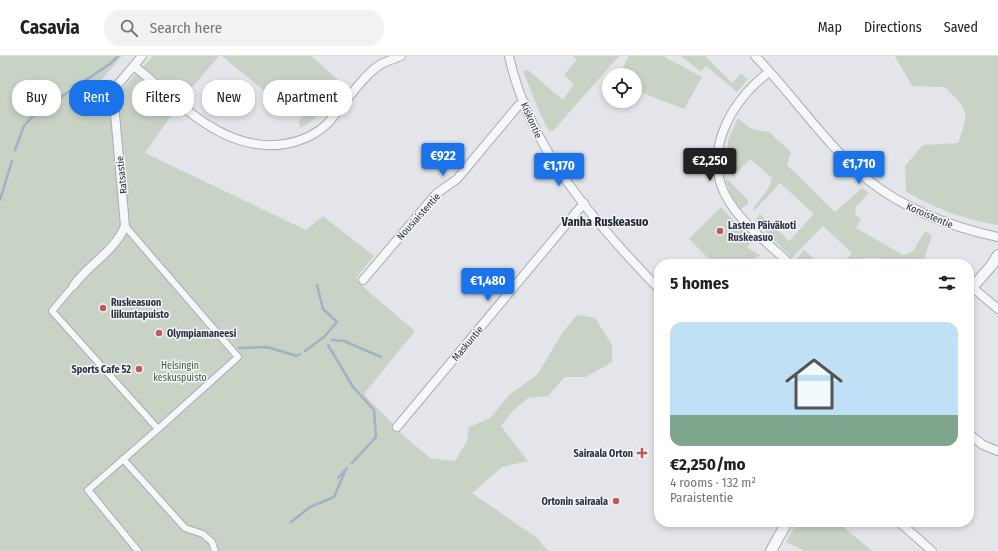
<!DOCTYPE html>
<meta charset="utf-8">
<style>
body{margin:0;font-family:"Fira Sans Condensed",sans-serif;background:#f2f2f2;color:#202124;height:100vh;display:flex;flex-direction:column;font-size:15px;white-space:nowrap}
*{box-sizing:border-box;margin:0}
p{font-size:13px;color:#757577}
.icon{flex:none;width:22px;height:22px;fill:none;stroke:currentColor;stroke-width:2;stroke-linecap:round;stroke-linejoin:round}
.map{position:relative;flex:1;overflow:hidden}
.details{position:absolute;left:654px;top:203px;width:320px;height:268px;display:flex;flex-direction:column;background:#fff;border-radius:16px;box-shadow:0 2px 6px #0003}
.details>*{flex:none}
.guide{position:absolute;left:12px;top:24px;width:380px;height:36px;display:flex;gap:8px}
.buttons{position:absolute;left:602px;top:12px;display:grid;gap:8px}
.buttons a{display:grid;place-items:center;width:40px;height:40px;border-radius:50%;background:#fff;box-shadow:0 2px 6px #0003;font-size:20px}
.price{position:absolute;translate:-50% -34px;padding:0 9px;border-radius:4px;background:#1a73e8;color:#fff;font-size:13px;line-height:26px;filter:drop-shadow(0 1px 2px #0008)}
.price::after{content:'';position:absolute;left:50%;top:24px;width:12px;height:9px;margin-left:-6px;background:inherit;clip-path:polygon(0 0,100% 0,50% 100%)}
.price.on{background:#222;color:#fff}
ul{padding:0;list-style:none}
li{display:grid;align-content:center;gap:8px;height:212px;padding:0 16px}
li span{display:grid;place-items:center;height:124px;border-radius:12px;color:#555}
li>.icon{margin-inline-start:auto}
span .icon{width:72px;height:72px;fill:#fffc;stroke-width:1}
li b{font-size:17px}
h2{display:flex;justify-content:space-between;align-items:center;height:48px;padding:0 16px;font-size:17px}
.tag{padding:0 14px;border-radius:16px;background:#fff;box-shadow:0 2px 6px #0003;font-size:14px;line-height:36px}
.tag.on{background:#1a73e8;color:#fff}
header{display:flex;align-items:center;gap:24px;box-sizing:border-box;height:56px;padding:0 20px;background:#fff;border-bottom:1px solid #e0e0e0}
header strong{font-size:19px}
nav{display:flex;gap:22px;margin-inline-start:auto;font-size:14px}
.search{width:280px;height:36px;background:#f2f2f2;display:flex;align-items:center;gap:10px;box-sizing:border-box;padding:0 14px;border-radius:16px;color:#757577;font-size:15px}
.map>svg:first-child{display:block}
.green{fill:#c8d3c6}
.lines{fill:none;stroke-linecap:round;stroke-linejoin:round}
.stream{stroke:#a3b0c6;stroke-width:2.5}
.pedestrian-casing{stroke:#a9acb4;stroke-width:8}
.minor-casing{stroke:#a9acb4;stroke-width:10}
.tertiary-casing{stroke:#a9acb4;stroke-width:12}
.pedestrian{stroke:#f6f7f9;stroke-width:6}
.minor{stroke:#f6f7f9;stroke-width:8}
.tertiary{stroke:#f6f7f9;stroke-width:10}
.poi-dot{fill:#c0585b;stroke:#f3f5f8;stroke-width:1.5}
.labels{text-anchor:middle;stroke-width:3;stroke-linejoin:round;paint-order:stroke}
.street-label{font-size:10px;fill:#2d3241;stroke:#f3f5f8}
.poi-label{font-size:10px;font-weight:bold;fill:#2d3241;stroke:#f3f5f8;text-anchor:start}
.park-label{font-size:10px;fill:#3e5b3c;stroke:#f3f5f8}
.quarter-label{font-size:12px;font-weight:bold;fill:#1f2332;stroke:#f3f5f8}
</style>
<header>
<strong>Casavia</strong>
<div class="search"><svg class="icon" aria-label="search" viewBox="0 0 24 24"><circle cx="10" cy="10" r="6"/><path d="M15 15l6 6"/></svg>Search here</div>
<nav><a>Map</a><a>Directions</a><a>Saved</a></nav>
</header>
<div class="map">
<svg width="998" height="495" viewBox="0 0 998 495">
<rect width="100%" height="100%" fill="#e4e5ea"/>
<path class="green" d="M0 0H122L99 27 106 45 120 58 121 41 123 32 153 0H219L184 41 145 97 306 174 323 160 374 200 356 222 370 237 415 275 364 338 403 379 430 402 455 405 467 385 469 371 490 362 510 338 537 319 563 276 577 259 595 262 612 289V306L586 321H565L548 340 528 342 512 356 501 370 528 405 502 411 472 437 537 482 548 495H0Z
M222 0H311L346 31C332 47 319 61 301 72L298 66 312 50 317 54 330 38 318 27 305 42 300 38 287 54Z
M573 0H619L553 75H549L539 55 523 15 528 14 563 44 574 28 564 19 577 3Z
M629 0H663L702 21 684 53 635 34V19H619Z
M681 0H705L732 27 741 18 748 23 737 36 706 10 701 16Z
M895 0H998V169C965 164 935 152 906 136L905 110 923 89 958 87C970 55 968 54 945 31L912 30Z
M738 62 751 73 769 76 791 96 787 109 835 156 862 132 869 137 856 151 855 159 861 163 856 172 903 199 912 196 925 175 932 179 923 206 929 208H887L880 202H865L856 208H842L852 197 823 170 792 202 755 165 760 158 789 185 814 158 780 127 755 154 753 153 751 155 768 133 772 122 750 103 734 120 726 114 728 84Z
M725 124H728L748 144V148L741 153 735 147Z
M721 151 752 185 747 191 761 200H757L752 208H714L689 183Z
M804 194 819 208H799L795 205Z
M797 466H838L872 495H805L786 486Z"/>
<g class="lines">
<path class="stream" d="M15 94 24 70 33 60 111 7 118 0
M0 144 12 105
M332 284 344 285 381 301
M328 289 353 331 374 354 376 381 352 407
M239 292 267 291 297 300 300 298
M305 295 324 281 337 266 323 253 317 229
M338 422 347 412
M291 466 310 451 334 441 345 415"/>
<g class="pedestrian-casing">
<path id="pedestrian" d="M125 170 238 301 158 373
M74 229 52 255 158 373 88 434 138 495
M123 403 185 472 203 478 212 486 215 495"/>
</g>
<g class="minor-casing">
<path id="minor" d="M509 0C529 92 595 167 659 233
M755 0C793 39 826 89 868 124 906 154 951 171 998 181
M134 10C178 45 224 98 285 88 302 85 316 79 328 67 343 50 363 19 381 8 387 5 394 3 401 0
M769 16C730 46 699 100 730 147 745 170 770 189 790 208
M363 224 436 138 457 123 518 50 524 46
M74 229C89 208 115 195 125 170L115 58V32L142 0
M972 231 998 253
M397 371 584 147
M969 378 983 389 998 395
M899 466 932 495"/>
</g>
<g class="tertiary-casing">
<path id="tertiary" d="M969 235 992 209 998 199
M771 495 787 466"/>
</g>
<use href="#pedestrian" class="pedestrian"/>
<use href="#minor" class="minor"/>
<use href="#tertiary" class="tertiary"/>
</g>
<g class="poi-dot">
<circle cx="720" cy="175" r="4"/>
<circle cx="103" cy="252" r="4"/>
<circle cx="159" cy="277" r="4"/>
<circle cx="139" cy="313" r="4"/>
<path d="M640 391h4v4h4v4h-4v4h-4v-4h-4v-4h4z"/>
<circle cx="616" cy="445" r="4"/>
</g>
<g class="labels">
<g class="street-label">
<text transform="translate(532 64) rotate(66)" y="4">Kiskontie</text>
<text transform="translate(121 119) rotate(-96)" y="4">Ratsastie</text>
<text transform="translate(930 159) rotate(23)" y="4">Koroistentie</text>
<text transform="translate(418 160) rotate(-48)" y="4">Nousiaistentie</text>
<text transform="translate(467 287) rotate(-50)" y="4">Maskuntie</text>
</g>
<g class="poi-label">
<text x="728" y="173">Lasten Päiväkoti<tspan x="728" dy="12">Ruskeasuo</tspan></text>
<text x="111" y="250">Ruskeasuon<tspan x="111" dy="12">liikuntapuisto</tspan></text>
<text x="167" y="281">Olympiamaneesi</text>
<text x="131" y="317" text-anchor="end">Sports Cafe 52</text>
<text x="633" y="401" text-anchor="end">Sairaala Orton</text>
<text x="608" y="449" text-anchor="end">Ortonin sairaala</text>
</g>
<g class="park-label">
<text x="180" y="313">Helsingin<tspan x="180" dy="12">keskuspuisto</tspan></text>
</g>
<g class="quarter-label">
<text x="605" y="170">Vanha Ruskeasuo</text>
</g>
</g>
</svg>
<div class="buttons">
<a><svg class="icon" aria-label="locate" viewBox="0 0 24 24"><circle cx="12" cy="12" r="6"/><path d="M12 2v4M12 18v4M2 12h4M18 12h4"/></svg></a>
</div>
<b class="price" style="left:443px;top:121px">€922</b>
<b class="price on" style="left:710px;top:126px">€2,250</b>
<b class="price" style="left:859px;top:129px">€1,710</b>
<b class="price" style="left:559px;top:131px">€1,170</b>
<b class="price" style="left:488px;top:246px">€1,480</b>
<div class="guide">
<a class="tag">Buy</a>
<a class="tag on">Rent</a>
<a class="tag">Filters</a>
<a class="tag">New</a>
<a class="tag">Apartment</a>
</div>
<section class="details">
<h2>5 homes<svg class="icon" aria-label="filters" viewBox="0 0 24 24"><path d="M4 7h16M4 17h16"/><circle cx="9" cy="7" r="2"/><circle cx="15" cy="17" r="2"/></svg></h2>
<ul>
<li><span style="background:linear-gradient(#bfe0f5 75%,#7fa58c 0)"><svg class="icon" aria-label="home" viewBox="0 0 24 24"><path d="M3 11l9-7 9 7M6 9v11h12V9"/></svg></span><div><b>€2,250/mo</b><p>4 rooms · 132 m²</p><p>Paraistentie</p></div></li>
</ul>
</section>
</div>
